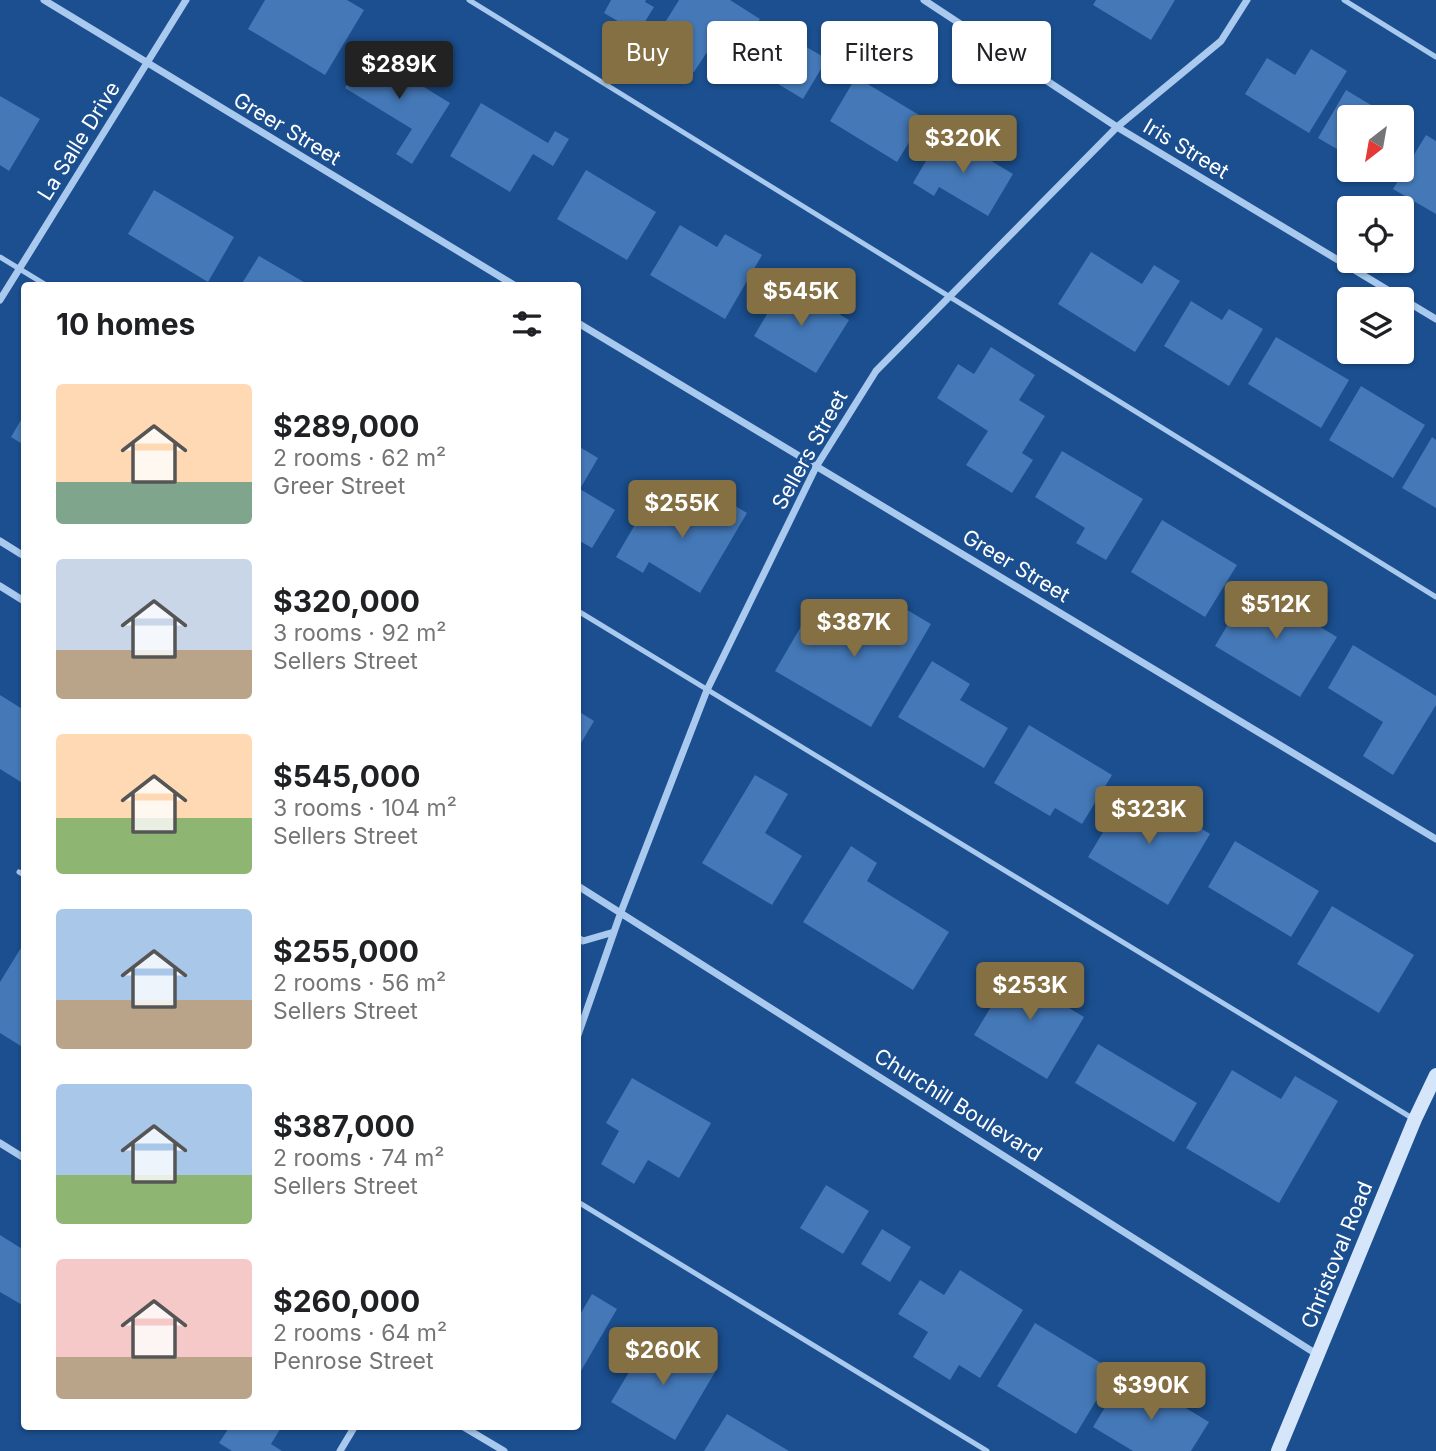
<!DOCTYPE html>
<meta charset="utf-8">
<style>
body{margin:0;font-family:Inter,sans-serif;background:#f6f6f6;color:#202124;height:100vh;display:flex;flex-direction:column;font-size:26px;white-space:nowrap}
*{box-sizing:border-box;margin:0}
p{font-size:23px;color:#757577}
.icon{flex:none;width:38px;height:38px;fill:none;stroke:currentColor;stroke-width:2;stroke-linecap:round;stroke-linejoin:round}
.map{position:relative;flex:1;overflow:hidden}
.sheet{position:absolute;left:21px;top:282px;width:560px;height:1148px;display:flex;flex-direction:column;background:#fff;border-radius:7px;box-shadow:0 2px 5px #0004}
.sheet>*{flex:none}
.top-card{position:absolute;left:602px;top:21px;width:665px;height:63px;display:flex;gap:14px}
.needle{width:46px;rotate:211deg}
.controls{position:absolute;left:1337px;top:105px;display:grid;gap:14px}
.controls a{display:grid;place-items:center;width:77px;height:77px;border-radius:7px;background:#fff;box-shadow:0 2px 5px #0004;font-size:35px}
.price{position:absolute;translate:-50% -60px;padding:0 16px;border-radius:7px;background:#847042;color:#fff;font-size:23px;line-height:46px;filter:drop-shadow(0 2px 4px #0008)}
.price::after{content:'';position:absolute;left:50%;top:42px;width:21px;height:16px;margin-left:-10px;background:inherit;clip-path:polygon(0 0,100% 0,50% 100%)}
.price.current{background:#222;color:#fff}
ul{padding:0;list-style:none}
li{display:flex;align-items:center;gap:21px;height:175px;padding:0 35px}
li span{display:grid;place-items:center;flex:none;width:196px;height:140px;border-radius:7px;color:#555}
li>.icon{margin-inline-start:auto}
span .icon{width:84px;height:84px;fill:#fffc;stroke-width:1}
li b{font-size:30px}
h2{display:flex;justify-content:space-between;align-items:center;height:84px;padding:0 35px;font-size:30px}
.pill{padding:0 24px;border-radius:7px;background:#fff;box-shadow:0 2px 5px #0004;font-size:24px;line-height:63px}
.pill.current{background:#847042;color:#fff}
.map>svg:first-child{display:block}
.building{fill:#4478b7}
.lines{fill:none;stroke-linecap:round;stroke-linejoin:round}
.lane{stroke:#a9c9ee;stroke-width:5}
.street{stroke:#a9c9ee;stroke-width:7}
.secondary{stroke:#d6e6fa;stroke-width:14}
.labels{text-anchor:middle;stroke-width:6;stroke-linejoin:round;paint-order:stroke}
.street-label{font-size:21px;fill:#fff;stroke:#1b4f8f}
</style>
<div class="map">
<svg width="1436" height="1451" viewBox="0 0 1436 1451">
<rect width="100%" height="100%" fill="#1b4f8f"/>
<path class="building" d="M265 0H347L364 10 325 75 248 29Z
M611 0H646L645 2 654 7 638 33 604 13Z
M679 0H730L760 19 731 67 707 52 694 72 651 45Z
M1096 0H1175L1151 40 1093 5Z
M774 28 827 59 803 99 750 67Z
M1311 49 1347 71 1309 133 1245 94 1267 58 1295 75Z
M367 52 450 103 412 164 396 154 412 129 345 88Z
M856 77 924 118 897 162 830 121Z
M1346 90 1391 117H1349V156L1318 138Z
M0 96 40 119 9 171 0 165Z
M481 103 548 143 555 131 569 139 553 166 533 154 510 192 450 156Z
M1402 124 1413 130 1402 149Z
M943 132 1013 174 988 216 939 187 934 196 913 183Z
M1426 135 1436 141V214L1393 189Z
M586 170 656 212 627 260 557 219Z
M154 190 234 237 208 282 128 234Z
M680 225 717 247 725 234 762 255 725 319 650 275Z
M1091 252 1142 284 1154 265 1180 281 1135 352 1058 304Z
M259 256 309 285H241Z
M786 282 849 320 816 373 754 336Z
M1191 301 1222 320 1229 309 1263 329 1229 386 1164 346Z
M1276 337 1349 380 1321 428 1248 384Z
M991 347 1035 375 1019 400 1045 416 1022 453 1033 460 1012 493 966 465 988 431 937 398 958 364 974 374Z
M1361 386 1425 425 1393 478 1329 440Z
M24 415V445L11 437Z
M1432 437 1436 440V508L1402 488Z
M578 446 598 458 580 489 615 510 592 548 578 540Z
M1062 451 1143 499 1106 560 1076 543 1085 528 1035 497Z
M653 494 699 522 715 494 747 513 700 593 649 562 643 573 616 557Z
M1162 520 1237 565 1205 617 1131 572Z
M1251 586 1337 637 1300 697 1215 646Z
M858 604 892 624 902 607 931 624 871 727 775 671 810 611 843 631Z
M1353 645 1436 696V705L1393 775 1363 756 1383 722 1328 688Z
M932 661 970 684 960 700 1008 728 984 768 898 717Z
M0 695 24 710V784L0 769Z
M578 711 594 721 578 748Z
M1029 725 1112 775 1082 824 1055 808 1050 816 994 783Z
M755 775 788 794 765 833 802 856 772 905 702 863Z
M1131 786 1210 834 1168 905 1088 857Z
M1235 841 1319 891 1291 937 1208 887Z
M851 846 877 863 867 881 949 932 913 990 803 922Z
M1332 906 1414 955 1379 1013 1297 964Z
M24 943V1048L0 1033V982Z
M1015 967 1031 976 1037 967 1054 977 1044 993 1084 1017 1047 1079 974 1035Z
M1098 1044 1197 1103 1174 1142 1075 1083Z
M1232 1070 1281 1099 1295 1076 1338 1101 1279 1203 1186 1148Z
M632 1078 711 1123 679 1178 648 1160 634 1184 601 1164 619 1131 606 1123Z
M826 1185 869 1211 843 1254 800 1228Z
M882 1229 911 1247 890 1282 861 1264Z
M0 1235 24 1250V1306L0 1292Z
M960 1270 1023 1310 980 1378 959 1365 950 1380 913 1357 928 1332 898 1314 920 1280 944 1295Z
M592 1294 617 1309 578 1376V1318Z
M1035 1323 1114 1371 1076 1434 997 1386Z
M652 1334 715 1372 675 1440 611 1402Z
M1136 1378 1209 1422 1191 1451H1133L1093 1427 1110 1399 1120 1405Z
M727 1414 789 1451H704Z
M230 1426H282L271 1444 282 1451H232L219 1443Z"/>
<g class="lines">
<path class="lane" d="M469 0 1436 597
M1344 0 1436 57
M0 257 46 285
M578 611 1412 1118
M19 872 24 875
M578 1202 987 1451"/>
<path class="street" d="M44 0 514 285
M924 0 1117 127 1436 319
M0 300 186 0
M578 323 1436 839
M0 541 24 556
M0 586 24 601
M578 886 1318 1355
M578 938 583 941 614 932
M578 1035 621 912 707 690 816 467 876 371 1117 127 1221 41 1247 0
M0 1143 24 1158
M462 1426 504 1451
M340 1451 355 1426"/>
<path class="secondary" d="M1278 1451 1415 1119 1436 1075"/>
</g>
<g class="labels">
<g class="street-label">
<text transform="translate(287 129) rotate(31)" y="7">Greer Street</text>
<text transform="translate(79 141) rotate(-58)" y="7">La Salle Drive</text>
<text transform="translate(1186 149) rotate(31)" y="7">Iris Street</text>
<text transform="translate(810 450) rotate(-61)" y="7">Sellers Street</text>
<text transform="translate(1016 566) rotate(31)" y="7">Greer Street</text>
<text transform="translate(958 1105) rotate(32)" y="7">Churchill Boulevard</text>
<text transform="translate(1337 1255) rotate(-68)" y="7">Christoval Road</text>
</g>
</g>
</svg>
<div class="controls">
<a><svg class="needle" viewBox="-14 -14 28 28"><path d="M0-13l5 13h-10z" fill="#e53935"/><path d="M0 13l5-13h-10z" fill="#757577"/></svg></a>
<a><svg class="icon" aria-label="locate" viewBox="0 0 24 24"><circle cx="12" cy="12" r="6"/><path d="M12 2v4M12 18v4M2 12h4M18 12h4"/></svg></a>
<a><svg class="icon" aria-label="layers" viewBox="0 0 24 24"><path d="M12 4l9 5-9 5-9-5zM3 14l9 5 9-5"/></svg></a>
</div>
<b class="price current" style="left:399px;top:101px">$289K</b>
<b class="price" style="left:963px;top:175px">$320K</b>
<b class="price" style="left:801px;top:328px">$545K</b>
<b class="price" style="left:682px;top:540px">$255K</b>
<b class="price" style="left:1276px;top:641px">$512K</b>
<b class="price" style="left:854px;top:659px">$387K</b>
<b class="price" style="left:1149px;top:846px">$323K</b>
<b class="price" style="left:1030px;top:1022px">$253K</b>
<b class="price" style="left:663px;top:1387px">$260K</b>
<b class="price" style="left:1151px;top:1422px">$390K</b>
<div class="top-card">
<a class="pill current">Buy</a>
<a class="pill">Rent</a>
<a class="pill">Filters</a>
<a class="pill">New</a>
</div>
<section class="sheet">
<h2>10 homes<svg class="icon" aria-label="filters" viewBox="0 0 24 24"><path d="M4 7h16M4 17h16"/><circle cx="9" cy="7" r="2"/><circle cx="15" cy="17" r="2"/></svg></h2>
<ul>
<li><span style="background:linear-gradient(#ffd9b3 70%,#7fa58c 0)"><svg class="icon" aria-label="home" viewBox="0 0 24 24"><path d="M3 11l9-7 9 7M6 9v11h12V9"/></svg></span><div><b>$289,000</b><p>2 rooms · 62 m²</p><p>Greer Street</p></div></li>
<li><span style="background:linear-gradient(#c9d6e8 65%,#b9a48a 0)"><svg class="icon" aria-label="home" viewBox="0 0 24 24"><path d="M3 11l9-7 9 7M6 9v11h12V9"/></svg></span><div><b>$320,000</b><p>3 rooms · 92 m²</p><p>Sellers Street</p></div></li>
<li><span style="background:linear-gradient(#ffd9b3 60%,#8fb573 0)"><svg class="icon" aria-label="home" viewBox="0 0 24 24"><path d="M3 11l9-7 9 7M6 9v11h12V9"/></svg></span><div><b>$545,000</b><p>3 rooms · 104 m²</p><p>Sellers Street</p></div></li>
<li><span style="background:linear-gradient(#a9c7e8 65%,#b9a48a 0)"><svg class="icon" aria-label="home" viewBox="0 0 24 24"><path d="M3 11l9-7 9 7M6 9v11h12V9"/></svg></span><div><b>$255,000</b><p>2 rooms · 56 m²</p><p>Sellers Street</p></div></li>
<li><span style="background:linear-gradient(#a9c7e8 65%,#8fb573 0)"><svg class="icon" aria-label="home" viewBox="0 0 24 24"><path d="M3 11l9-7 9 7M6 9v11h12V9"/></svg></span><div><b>$387,000</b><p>2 rooms · 74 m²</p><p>Sellers Street</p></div></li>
<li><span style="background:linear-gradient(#f6c9c9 70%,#b9a48a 0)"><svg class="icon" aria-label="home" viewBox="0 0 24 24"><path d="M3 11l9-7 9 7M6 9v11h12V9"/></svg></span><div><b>$260,000</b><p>2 rooms · 64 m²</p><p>Penrose Street</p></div></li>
</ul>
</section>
</div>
